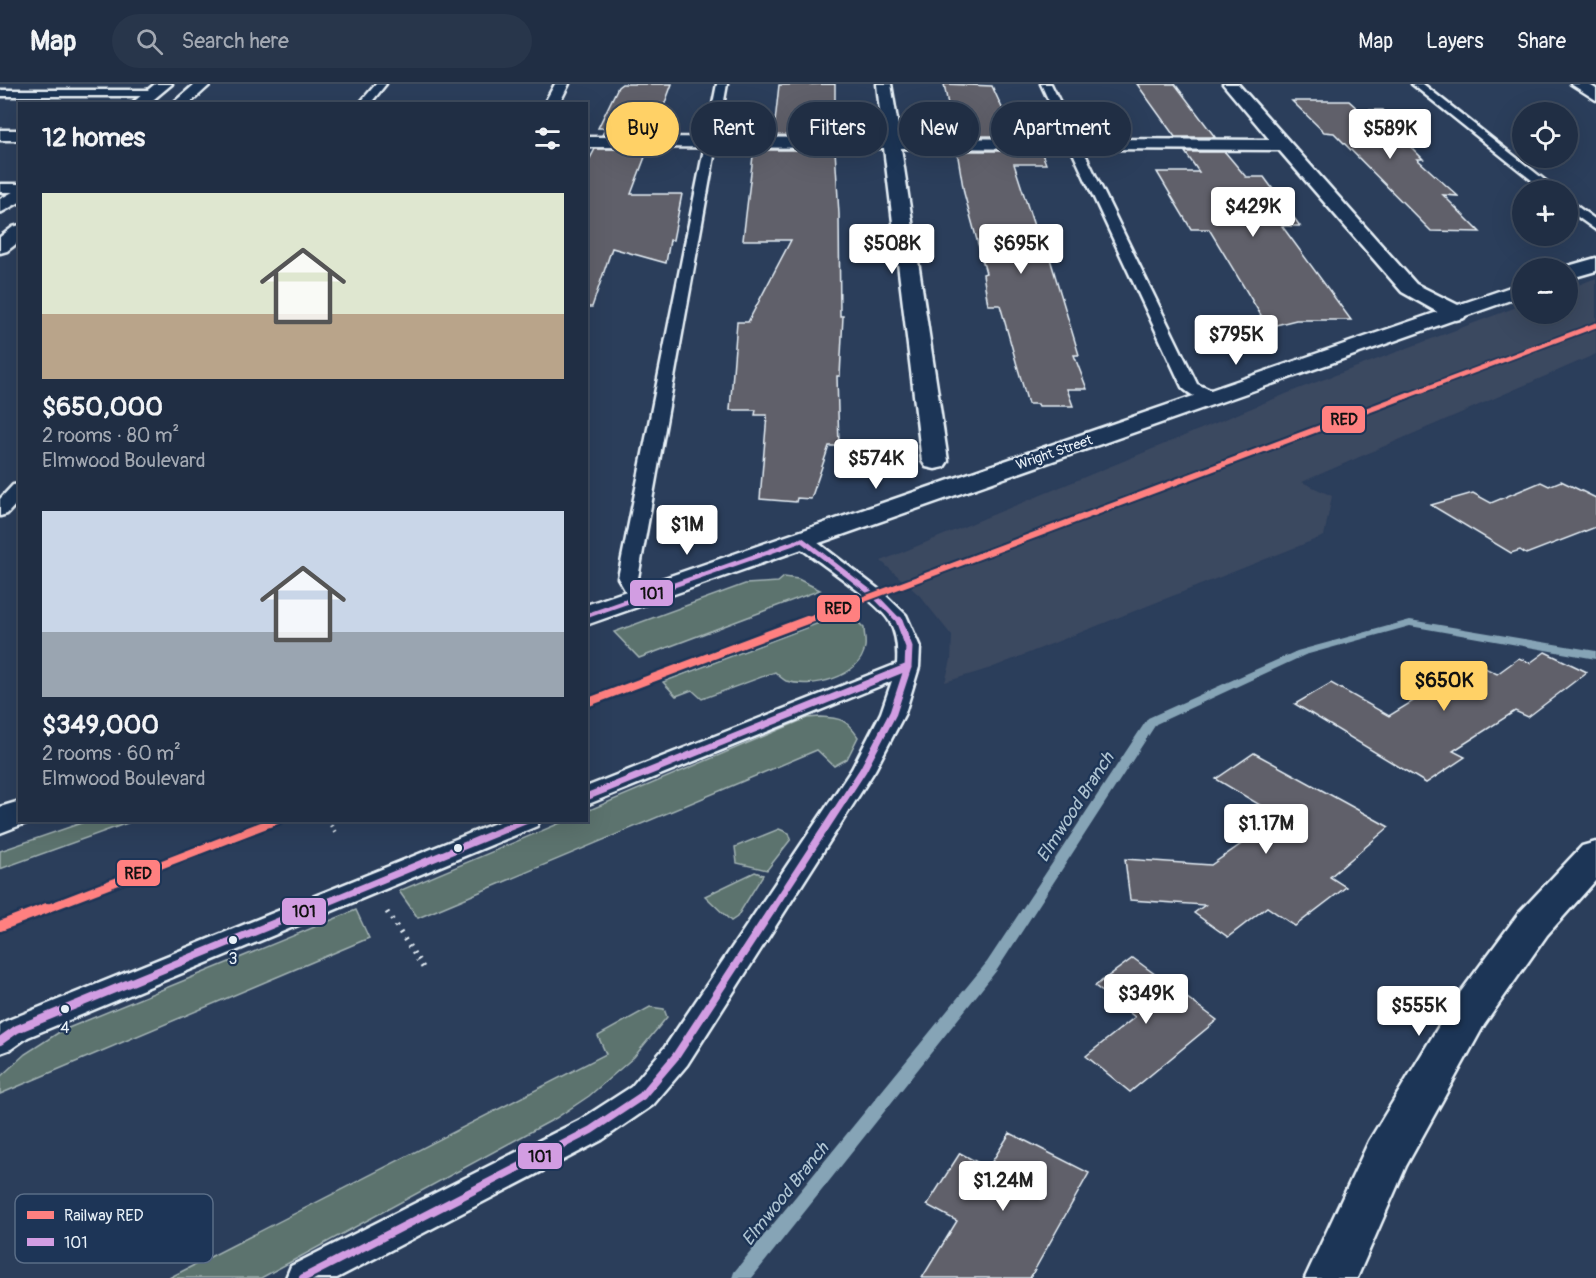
<!DOCTYPE html>
<meta charset="utf-8">
<style>
body{margin:0;font-family:Pangolin,sans-serif;background:#28364b;color:#f1f3f6;height:100vh;display:flex;flex-direction:column;font-size:22px;white-space:nowrap}
*{box-sizing:border-box;margin:0}
p{font-size:20px;color:#a2a8b2}
.icon{flex:none;width:33px;height:33px;fill:none;stroke:currentColor;stroke-width:2;stroke-linecap:round;stroke-linejoin:round}
.map{position:relative;flex:1;overflow:hidden}
.drawer{position:absolute;left:18px;top:18px;width:570px;height:720px;display:flex;flex-direction:column;background:#202e44;border-radius:0px;box-shadow:0 6px 24px #0002,0 0 0 2px #3d4a5d}
.drawer>*{flex:none}
.hud{position:absolute;left:606px;top:18px;width:570px;height:54px;display:flex;gap:12px}
.tools{position:absolute;left:1512px;top:18px;display:grid;gap:12px}
.tools a{display:grid;place-items:center;width:66px;height:66px;border-radius:50%;background:#202e44;box-shadow:0 6px 24px #0002,0 0 0 2px #3d4a5d;font-size:30px}
.price{position:absolute;translate:-50% -51px;padding:0 14px;border-radius:6px;background:#fff;color:#222;font-size:20px;line-height:39px;filter:drop-shadow(0 2px 3px #0008)}
.price::after{content:'';position:absolute;left:50%;top:36px;width:18px;height:14px;margin-left:-9px;background:inherit;clip-path:polygon(0 0,100% 0,50% 100%)}
.price.current{background:#ffd166;color:#111}
ul{padding:0;list-style:none}
li{display:grid;align-content:center;gap:12px;height:318px;padding:0 24px}
li span{display:grid;place-items:center;height:186px;border-radius:0px;color:#555}
li>.icon{margin-inline-start:auto}
span .icon{width:108px;height:108px;fill:#fffc;stroke-width:1}
li b{font-size:26px}
h2{display:flex;justify-content:space-between;align-items:center;height:72px;padding:0 24px;font-size:26px}
.pill{padding:0 21px;border-radius:27px;background:#202e44;box-shadow:0 6px 24px #0002,0 0 0 2px #3d4a5d;font-size:21px;line-height:54px}
.pill.current{background:#ffd166;color:#111}
header{display:flex;align-items:center;gap:36px;box-sizing:border-box;height:84px;padding:0 30px;background:#202e44;border-bottom:2px solid #3d4a5d}
header strong{font-size:28px}
nav{display:flex;gap:33px;margin-inline-start:auto;font-size:21px}
.search{width:420px;height:54px;background:#28364b;display:flex;align-items:center;gap:15px;box-sizing:border-box;padding:0 21px;border-radius:33px;color:#a2a8b2;font-size:22px}
.map>svg:first-child{display:block}
.built{fill:#3b4860}
.green{fill:#5c736e;stroke:#a2b2b3;stroke-width:1.5}
.lines{fill:none;stroke-linecap:round;stroke-linejoin:round}
.stream{fill:#86a4b6;fill-rule:evenodd}
.building{fill:#61616b;stroke:#e8f1f8;stroke-width:1.5}
.service-casing{stroke:#e8f1f8;stroke-width:5}
.minor-casing{stroke:#e8f1f8;stroke-width:5}
.tertiary-casing{stroke:#e8f1f8;stroke-width:5}
.secondary-casing{stroke:#e8f1f8;stroke-width:5}
.path-far1{stroke:#e8f1f8;stroke-width:4;stroke-dasharray:1.5 4.5;stroke-linecap:butt}
.path{stroke:#e8f1f8;stroke-width:5;stroke-dasharray:2 6;stroke-linecap:butt}
.service{fill:#1d3557;fill-rule:evenodd}
.minor{fill:#1d3557;fill-rule:evenodd}
.tertiary{fill:#1d3557;fill-rule:evenodd}
.secondary{fill:#1d3557;fill-rule:evenodd}
.bus-1-far2-casing{stroke:#1d3557;stroke-width:9}
.bus-1-far1-casing{stroke:#1d3557;stroke-width:11}
.bus-1-casing{stroke:#1d3557;stroke-width:13}
.bus-1-far2{stroke:#d29de2;stroke-width:5}
.bus-1-far1{stroke:#d29de2;stroke-width:7}
.bus-1{stroke:#d29de2;stroke-width:8}
.rail-1-far3-casing{stroke:#1d3557;stroke-width:8}
.rail-1-far2-casing{stroke:#1d3557;stroke-width:10}
.rail-1-far1-casing{stroke:#1d3557;stroke-width:13}
.rail-1-casing{stroke:#1d3557;stroke-width:15}
.rail-1-far3{stroke:#ff8080;stroke-width:5}
.rail-1-far2{stroke:#ff8080;stroke-width:6}
.rail-1-far1{stroke:#ff8080;stroke-width:8}
.rail-1{stroke:#ff8080;stroke-width:10}
.bus-dot{fill:#e8f1f8;stroke:#1d3557;stroke-width:2}
.labels{text-anchor:middle;stroke-width:4.5;stroke-linejoin:round;paint-order:stroke}
.far-street-label{font-size:14px;fill:#e8f1f8;stroke:#1d3557}
.near-bus-label{font-size:16px;fill:#e8f1f8;stroke:#1d3557}
.water-label{font-size:18px;font-style:italic;fill:#afc4d2;stroke:#1d3557}
.key{fill:#1d3557;stroke:#5a6d87;stroke-width:1.5}
.key-label{font-size:16px;fill:#e8f1f8}
.line-badge{stroke:#1d3557;stroke-width:2}
.pale-badge-label{font-size:16px;text-anchor:middle;font-weight:bold;fill:#111}
</style>
<header>
<strong>Map</strong>
<div class="search"><svg class="icon" aria-label="search" viewBox="0 0 24 24"><circle cx="10" cy="10" r="6"/><path d="M15 15l6 6"/></svg>Search here</div>
<nav><a>Map</a><a>Layers</a><a>Share</a></nav>
</header>
<div class="map">
<svg width="1596" height="1194" viewBox="0 0 1596 1194">
<rect width="100%" height="100%" fill="#2b3e5b"/>
<filter id="ink" filterUnits="userSpaceOnUse"><feTurbulence type="fractalNoise" baseFrequency=".0167" numOctaves="2"/><feDisplacementMap in="SourceGraphic" scale="12" xChannelSelector="R" yChannelSelector="G"/><feConvolveMatrix kernelMatrix="1 2 1 2 8 2 1 2 1" color-interpolation-filters="sRGB"/></filter>
<g filter="url(#ink)">
<path class="built" d="M1596 194V270L1302 398 1332 412 1324 452 991 584 945 598 951 576 952 552 920 512 881 477 1298 305 1522 221V230H1568V205Z"/>
<path class="green" d="M784 493 798 495 820 506 639 574 614 548 745 500 778 498Z
M848 528 864 544C864 550 866 557 865 563 860 594 811 605 786 597 782 595 778 591 775 588L702 615 692 606 676 612 663 598Z
M820 633C841 634 846 635 858 653L847 675 834 682 817 666 418 834 399 807 565 737 586 736 587 727 807 634Z
M90 736 133 737 0 785V767Z
M779 745 789 749 791 755 767 786 737 779 735 763Z
M755 788 763 791 737 833 731 837 705 812Z
M356 826 369 854 0 1010V993L25 970 61 947Z
M650 923 664 925 667 933 634 973 589 1012 556 1034 261 1194H169L606 970 598 952Z"/>
<g class="lines">
<path class="stream" d="M1410 536 1596 567V575L1410 542 1305 571 1156 640 997 886 752 1194H732L734 1188 987 878 1148 634 1297 567Z"/>
</g>
<path class="building" d="M622 0H672L653 51H602L606 44H598L618 3Z
M835 0V52L758 51 760 40H773L775 38 779 1Z
M944 0 992 2 1009 39H1030L1035 52H954Z
M1137 0H1175L1215 53H1175Z
M1292 17H1349L1359 26H1383L1422 63H1411L1423 75H1417L1458 112 1443 111 1480 148 1431 147 1334 49 1324 48Z
M595 65H648L631 110H682L673 156H670L666 179 612 164 592 223H586V82Z
M757 66H835L839 130 840 232H843L840 292H837L839 362H829L811 415 797 414 796 418 760 415 767 331H755L756 326H730L737 238H748L791 156H743L753 72H756Z
M957 67H1041L1046 80H1014L1034 142H1038L1048 168 1079 271H1074L1087 305H1067L1073 322H1039L1038 320H1028L1000 221H988L983 190 986 189 964 109Z
M1185 68H1225L1246 93H1264L1300 142H1282L1351 236H1296L1268 243 1209 145H1191L1157 88H1199Z
M1561 397 1596 414V443L1526 470 1520 466 1511 469 1431 421 1473 409 1491 419 1541 398 1549 402Z
M1545 568 1587 588 1528 633 1515 627 1453 667 1465 673 1426 699 1295 620 1331 599 1389 632 1475 579 1497 590 1519 574 1530 579Z
M1254 669 1389 743 1330 793 1346 803 1295 842 1267 823 1228 853 1194 829 1205 821 1130 816 1125 775 1211 781 1280 733 1216 695Z
M1133 874 1217 936 1130 1008 1086 972 1135 933 1095 902Z
M1010 1049 1089 1089 1030 1194H922L957 1137 927 1121 960 1069 988 1084Z"/>
<g class="lines">
<g class="service-casing">
<path id="service" d="M376 0H386L370 20H359Z
M717 0H727L638 494 649 514 646 518 639 520 632 518 618 494Z
M1041 0H1051L1197 300 1217 309 1219 313 1217 317C1206 319 1189 311 1182 303Z
M1412 0H1423L1557 106H1544Z
M0 6H153L158 9 153 12H0Z
M0 100H20V108H0Z
M1568 116 1596 136V146L1568 126Z
M20 400V416L7 430 0 432V415L13 401Z
M802 450 809 452 882 508 906 531 920 563 919 583 905 629 875 686 687 981 653 1021 602 1056 337 1194H286L291 1182 580 1036 631 1003 665 963 852 685 881 629 892 597 586 721V703L897 580C898 565 897 551 890 538 879 518 816 476 795 460L792 456 795 452Z
M503 736H540L537 742 28 953 11 965 0 969V941L6 937Z"/>
</g>
<g class="minor-casing">
<path id="minor" d="M555 0H569L559 20H544Z
M877 0H891L900 54 1270 56 1223 0H1238L1416 200 1464 224 1467 229 1464 234 1456 236 1448 234 1402 208 1279 66 901 64 948 377 944 383 935 385 926 383 922 377 884 64 586 63V53L883 54Z
M1571 0H1588L1596 5V16Z
M0 46H20V56H0Z"/>
</g>
<g class="tertiary-casing">
<path id="tertiary" d="M1596 174V187L1568 195V184H1561Z
M1522 199V212L586 541V521Z
M20 717V736H34L0 749V723Z
M1596 758V796L1547 851 1484 941 1406 1082 1357 1194H1305L1369 1057 1454 917 1519 829 1582 762Z"/>
</g>
<g class="secondary-casing">
<path id="secondary" d="M155 0H172L148 20H131Z
M195 0H211L189 20H172Z
M20 104V118L0 129V115Z
M20 141V157L7 167 0 169V153L13 143Z"/>
</g>
<path class="path-far1" d="M328 736 336 750"/>
<path class="path" d="M387 828 424 885"/>
<use href="#service" class="service"/>
<use href="#minor" class="minor"/>
<use href="#tertiary" class="tertiary"/>
<use href="#secondary" class="secondary"/>
<g class="bus-1-far2-casing">
<path id="bus-1-far2" d="M802 456 875 512 900 538
M586 532 802 456"/>
</g>
<g class="bus-1-far1-casing">
<path id="bus-1-far1" d="M586 713 908 583
M308 826 527 736
M772 826 863 686 893 629 908 583 909 563 899 536"/>
</g>
<g class="bus-1-casing">
<path id="bus-1" d="M0 957 17 945 312 824
M303 1194 591 1046 642 1012 676 972 773 824"/>
</g>
<use href="#bus-1-far2" class="bus-1-far2"/>
<use href="#bus-1-far1" class="bus-1-far1"/>
<use href="#bus-1" class="bus-1"/>
<g class="rail-1-far3-casing">
<path id="rail-1-far3" d="M1404 313 1596 241"/>
</g>
<g class="rail-1-far2-casing">
<path id="rail-1-far2" d="M803 538 1408 311"/>
</g>
<g class="rail-1-far1-casing">
<path id="rail-1-far1" d="M586 619 807 536
M43 826 277 736"/>
</g>
<g class="rail-1-casing">
<path id="rail-1" d="M0 842 47 824"/>
</g>
<use href="#rail-1-far3" class="rail-1-far3"/>
<use href="#rail-1-far2" class="rail-1-far2"/>
<use href="#rail-1-far1" class="rail-1-far1"/>
<use href="#rail-1" class="rail-1"/>
</g>
</g>
<g class="bus-dot">
<circle cx="458" cy="764" r="5"/>
<circle cx="233" cy="856" r="5"/>
<circle cx="65" cy="925" r="5"/>
</g>
<g class="labels">
<g class="far-street-label">
<text transform="translate(1054 368) rotate(-19)" y="5">Wright Street</text>
</g>
<g class="near-bus-label">
<text x="233" y="880">3</text>
<text x="65" y="949">4</text>
</g>
<g class="water-label">
<text transform="translate(1075 723) rotate(-57)" y="6">Elmwood Branch</text>
<text transform="translate(785 1110) rotate(-51)" y="6">Elmwood Branch</text>
</g>
</g>
<rect x="15" y="1110" width="198" height="69" rx="9" class="key"/>
<rect x="27" y="1127" width="27" height="8" fill="#ff8080"/>
<rect x="27" y="1154" width="27" height="8" fill="#d29de2"/>
<g class="key-label">
<text x="64" y="1137">Railway RED</text>
<text x="64" y="1164">101</text>
</g>
<g class="line-badge">
<rect x="1321" y="321" width="45" height="29" rx="6" fill="#ff8080"/>
<rect x="629" y="495" width="45" height="28" rx="6" fill="#d29de2"/>
<rect x="816" y="510" width="45" height="29" rx="6" fill="#ff8080"/>
<rect x="116" y="775" width="45" height="28" rx="6" fill="#ff8080"/>
<rect x="281" y="813" width="46" height="29" rx="6" fill="#d29de2"/>
<rect x="517" y="1058" width="46" height="28" rx="6" fill="#d29de2"/>
</g>
<g class="pale-badge-label">
<text x="1344" y="341">RED</text>
<text x="652" y="515">101</text>
<text x="838" y="530">RED</text>
<text x="138" y="795">RED</text>
<text x="304" y="833">101</text>
<text x="540" y="1078">101</text>
</g>
</svg>
<div class="tools">
<a><svg class="icon" aria-label="locate" viewBox="0 0 24 24"><circle cx="12" cy="12" r="6"/><path d="M12 2v4M12 18v4M2 12h4M18 12h4"/></svg></a>
<a>+</a>
<a>−</a>
</div>
<b class="price" style="left:1390px;top:76px">$589K</b>
<b class="price" style="left:1253px;top:154px">$429K</b>
<b class="price" style="left:892px;top:191px">$508K</b>
<b class="price" style="left:1021px;top:191px">$695K</b>
<b class="price" style="left:1236px;top:282px">$795K</b>
<b class="price" style="left:876px;top:406px">$574K</b>
<b class="price" style="left:687px;top:472px">$1M</b>
<b class="price current" style="left:1444px;top:628px">$650K</b>
<b class="price" style="left:1266px;top:771px">$1.17M</b>
<b class="price" style="left:1146px;top:941px">$349K</b>
<b class="price" style="left:1419px;top:953px">$555K</b>
<b class="price" style="left:1003px;top:1128px">$1.24M</b>
<div class="hud">
<a class="pill current">Buy</a>
<a class="pill">Rent</a>
<a class="pill">Filters</a>
<a class="pill">New</a>
<a class="pill">Apartment</a>
</div>
<section class="drawer">
<h2>12 homes<svg class="icon" aria-label="filters" viewBox="0 0 24 24"><path d="M4 7h16M4 17h16"/><circle cx="9" cy="7" r="2"/><circle cx="15" cy="17" r="2"/></svg></h2>
<ul>
<li><span style="background:linear-gradient(#dfe7d0 65%,#b9a48a 0)"><svg class="icon" aria-label="home" viewBox="0 0 24 24"><path d="M3 11l9-7 9 7M6 9v11h12V9"/></svg></span><div><b>$650,000</b><p>2 rooms · 80 m²</p><p>Elmwood Boulevard</p></div></li>
<li><span style="background:linear-gradient(#c9d6e8 65%,#9aa5b1 0)"><svg class="icon" aria-label="home" viewBox="0 0 24 24"><path d="M3 11l9-7 9 7M6 9v11h12V9"/></svg></span><div><b>$349,000</b><p>2 rooms · 60 m²</p><p>Elmwood Boulevard</p></div></li>
</ul>
</section>
</div>
